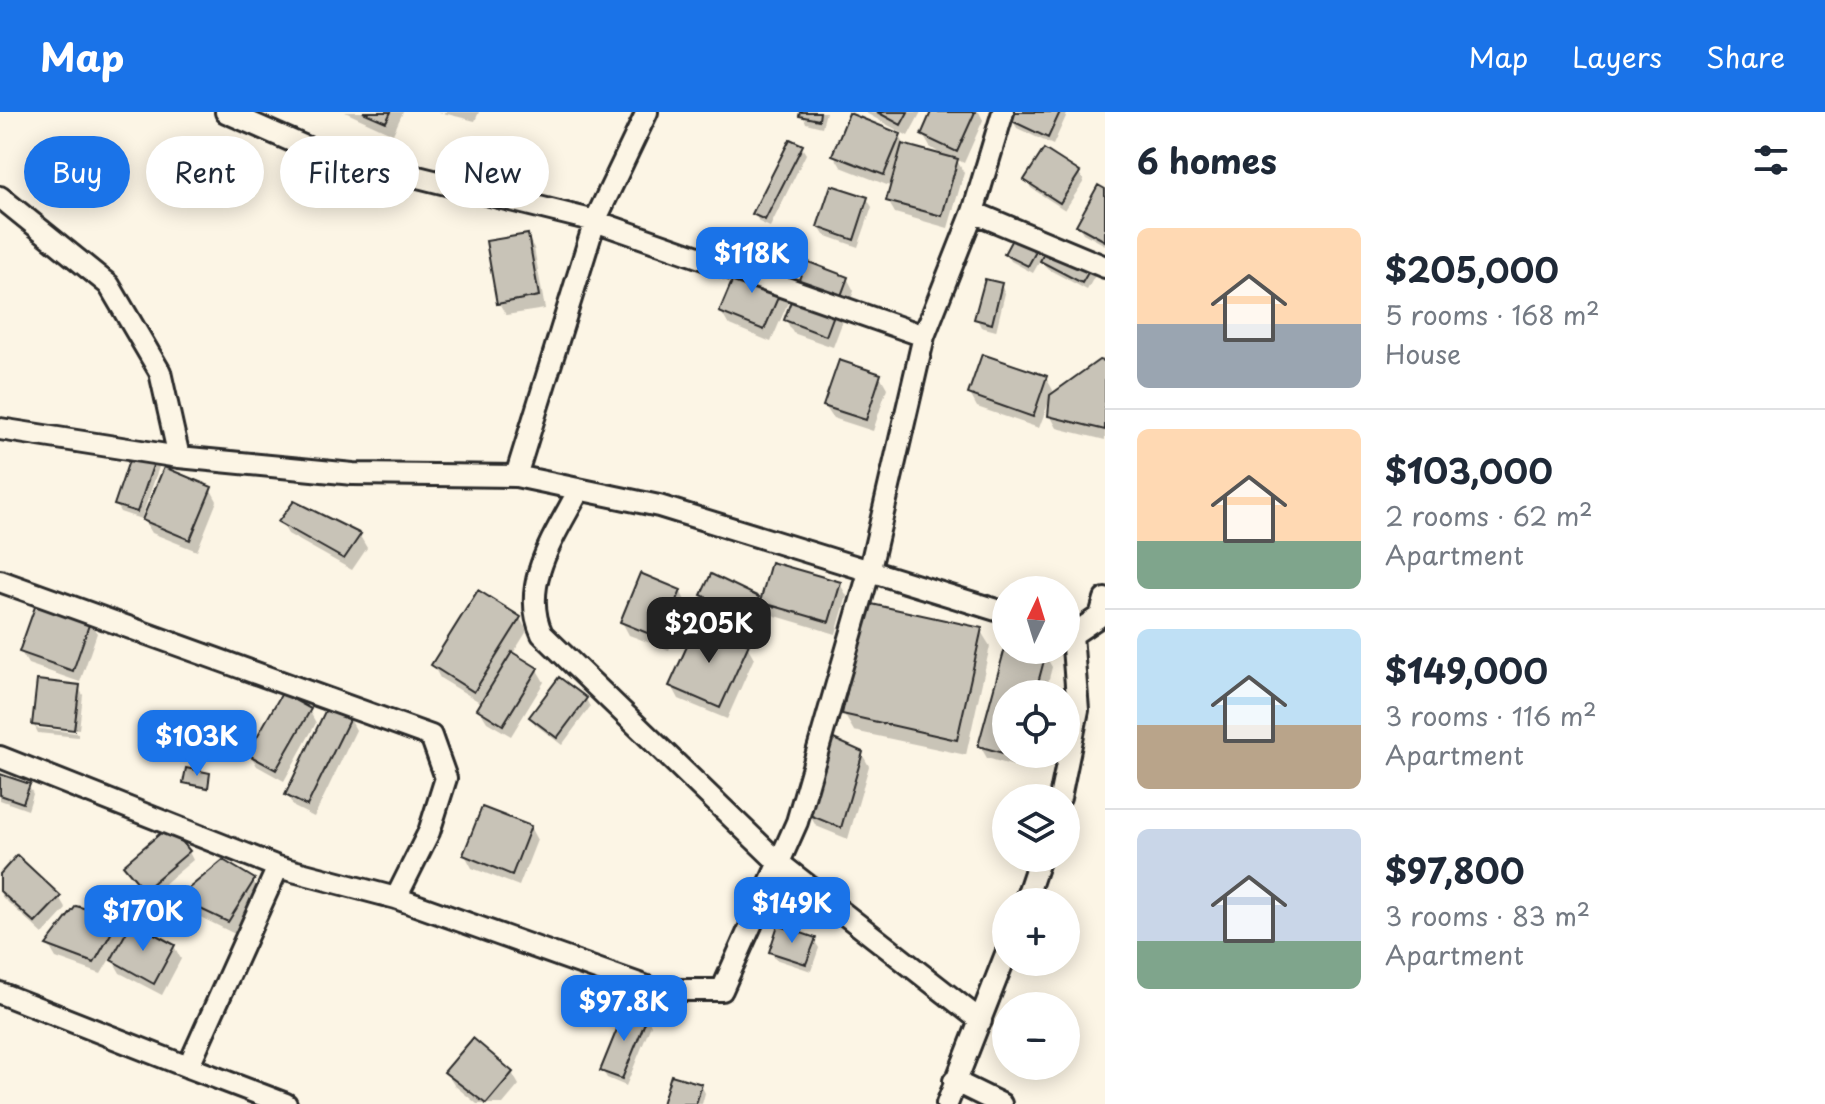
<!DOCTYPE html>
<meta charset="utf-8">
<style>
body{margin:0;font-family:"Playpen Sans",sans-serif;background:#f6f6f7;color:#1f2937;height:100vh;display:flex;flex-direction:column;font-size:30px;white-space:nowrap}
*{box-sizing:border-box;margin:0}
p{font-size:26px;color:#747a83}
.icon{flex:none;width:44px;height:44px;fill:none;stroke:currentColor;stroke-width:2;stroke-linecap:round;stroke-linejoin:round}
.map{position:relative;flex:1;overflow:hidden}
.drawer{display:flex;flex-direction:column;background:#fff;width:720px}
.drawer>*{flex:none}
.banner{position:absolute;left:24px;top:24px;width:760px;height:72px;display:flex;gap:16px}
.needle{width:52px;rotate:4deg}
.controls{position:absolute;left:992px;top:464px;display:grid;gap:16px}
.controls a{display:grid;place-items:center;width:88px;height:88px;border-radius:50%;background:#fff;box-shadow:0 4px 20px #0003;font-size:40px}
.price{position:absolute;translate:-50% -68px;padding:0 18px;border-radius:16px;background:#1a73e8;color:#fff;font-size:26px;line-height:52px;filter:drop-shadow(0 2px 4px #0008)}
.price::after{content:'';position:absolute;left:50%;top:48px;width:24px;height:18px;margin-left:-12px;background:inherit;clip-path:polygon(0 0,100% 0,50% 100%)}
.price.current{background:#222;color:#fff}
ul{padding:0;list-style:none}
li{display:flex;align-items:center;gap:24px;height:200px;padding:0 32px}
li+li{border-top:2px solid #e0e1e3}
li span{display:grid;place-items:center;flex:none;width:224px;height:160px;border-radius:12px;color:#555}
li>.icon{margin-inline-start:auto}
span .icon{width:96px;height:96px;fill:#fffc;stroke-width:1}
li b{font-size:34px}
h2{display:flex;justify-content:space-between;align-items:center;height:96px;padding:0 32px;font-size:34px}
.tag{padding:0 28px;border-radius:36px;background:#fff;box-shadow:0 4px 20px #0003;font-size:28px;line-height:72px}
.tag.current{background:#1a73e8;color:#fff}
header{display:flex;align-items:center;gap:48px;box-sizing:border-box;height:112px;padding:0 40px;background:#1a73e8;color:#fff}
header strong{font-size:38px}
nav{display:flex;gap:44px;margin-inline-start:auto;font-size:28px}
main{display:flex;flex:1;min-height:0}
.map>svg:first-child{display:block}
.shadow{fill:#0003}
.building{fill:#c8c3b7;stroke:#2b2b2b;stroke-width:2}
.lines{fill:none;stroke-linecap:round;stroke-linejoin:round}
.street-casing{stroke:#2b2b2b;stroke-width:26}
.street{stroke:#fcf5e5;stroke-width:20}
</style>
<header>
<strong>Map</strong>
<nav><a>Map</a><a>Layers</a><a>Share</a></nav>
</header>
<main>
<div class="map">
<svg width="1105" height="992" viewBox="0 0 1105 992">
<rect width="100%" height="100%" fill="#fcf5e5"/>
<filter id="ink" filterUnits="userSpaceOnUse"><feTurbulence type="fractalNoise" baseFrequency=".0125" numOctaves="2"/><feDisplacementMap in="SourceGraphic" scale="16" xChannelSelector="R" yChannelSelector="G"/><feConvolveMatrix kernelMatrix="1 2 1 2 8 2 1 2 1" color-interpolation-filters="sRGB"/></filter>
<g filter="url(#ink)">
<path class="shadow" d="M345 0H403L393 22Z
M439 0H479L475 9Z
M802 0H826L822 15 806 11Z
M864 0H921L908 24Z
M933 0H979L983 8 964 51 956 47 964 61 948 116 895 101 888 89 892 75 841 55 834 43 899 23 906 35 947 46 930 35 923 23Z
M1016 0H1068L1053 33 1017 16 1012 8Z
M801 34 806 42 770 115 759 110 755 102Z
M1079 61 1084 69 1065 98 1031 76 1027 68Z
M1105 79V133L1083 121 1078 113Z
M867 87 872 95 858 135 824 123 819 115Z
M1020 117 1099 156 1087 178 1046 156 1041 147 1033 161 1011 149 1007 142Z
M527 124 534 136 545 197 506 203 499 191Z
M847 166 854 179 833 235 793 221 786 208Z
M784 168 792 181 771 230 728 212 721 200Z
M1001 173 1005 181 996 219 981 215 977 207Z
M1105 251V328L1057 316 1050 303V287L1039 316 977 295 970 282 1046 266 1053 278 1051 284Z
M880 264 887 276 873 319 833 306 825 294Z
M136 334 161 349 141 407 120 400 116 393Z
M210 376 217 389 197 439 152 421 144 408Z
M281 410 360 424 367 436 352 458 288 422Z
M773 452 840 472 847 484 836 522 769 502 763 492 753 512 708 491 703 483 757 486 761 493Z
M680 479 687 492 669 538 629 523 622 510Z
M520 506 527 519 512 543 537 558 544 570 511 624 487 610 479 597 483 592 440 566 433 553Z
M89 509 97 521 80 570 28 552 21 540Z
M980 518 990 534 966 643 854 619 844 602Z
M747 534 754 546 727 607 679 587 672 574Z
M1006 538 1045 543 1052 555 1045 582H1006V642H1028L1024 657 987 646 980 634Z
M78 575 83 583 79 617 36 612V616L78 621V625L38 621 34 613Z
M586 587 590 595 562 633 536 613 531 606Z
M309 598 316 611 284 669 257 654 250 642Z
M349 605 356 618 314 705 294 695 287 683Z
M862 642 869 654 848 727 816 714 809 702Z
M209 663V678L185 670Z
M0 664 29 674 33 682 28 698 0 688Z
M530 715 537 728 519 774 472 756 465 743Z
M189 740 193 748 150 784 126 754Z
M0 765 59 785 66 797 43 822 1 784Z
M253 769 260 781 235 822 186 798 179 786Z
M119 807 127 822 174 834 181 847 162 883 120 861 111 845 101 862 56 846 49 834Z
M814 828 819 836 811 859 775 847 771 839Z
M647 905 651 913 626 974 607 966 602 958Z
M446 960 512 961 519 973 503 992H477L454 973Z
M701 973 705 981 702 992H664Z"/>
<path class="building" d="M363 0H391L386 10Z
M800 0H820L819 8 799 4Z
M877 0H908L901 13Z
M931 0H975L957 40 921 23Z
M1014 0H1060L1048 26 1010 8Z
M849 1 901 22 884 63 832 43Z
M790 27 803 33 765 108 752 102Z
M902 32 958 47 942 104 886 89Z
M1044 37 1080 60 1060 91 1024 68Z
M831 73 868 85 854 128 817 115Z
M1098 73 1105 77V129L1076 113Z
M1019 114 1043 127 1028 154 1004 142Z
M528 122 539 184 497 192 486 129Z
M1053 124 1096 147 1082 171 1040 149Z
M741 148 786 167 764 218 719 200Z
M806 149 848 165 826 224 784 208Z
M985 167 1002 171 992 212 974 207Z
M982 242 1047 264 1033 305 968 282Z
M839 248 881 262 866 308 823 294Z
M1099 248 1105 249V318L1048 304 1050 283Z
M135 331 158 339 137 400 114 393Z
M164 355 212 375 190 428 142 408Z
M294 389 361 422 344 447 278 410Z
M771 450 841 470 829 510 760 490Z
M640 461 681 478 662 527 620 510Z
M711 462 759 485 749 506 701 483Z
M478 478 521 505 474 580 431 553Z
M37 489 91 507 73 559 19 540Z
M867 491 982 516 957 628 842 602Z
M698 510 749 532 720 596 669 574Z
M1006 532V538L1046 541 1035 582H1006V642H1018L1017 645 978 634Z
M512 540 538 556 503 613 477 597Z
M559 565 587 586 557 626 529 605Z
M37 568 80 573 74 618 32 613Z
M282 581 311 597 276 658 247 642Z
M328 593 351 604 307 694 285 683Z
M827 624 863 640 841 716 807 702Z
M186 656 210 661 208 676 183 671Z
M0 662 30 672 23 691 0 683Z
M482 695 531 714 512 763 463 743Z
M169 714 190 739 144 778 123 753Z
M17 743 61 784 35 811 0 779V762Z
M223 748 255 767 228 810 177 786Z
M76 794 120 806 94 851 46 833Z
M132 810 175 833 154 872 111 848Z
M778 813 816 826 806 852 769 840Z
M626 895 648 903 622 967 600 959Z
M473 926 513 960 486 992 444 960Z
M671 963 702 972 696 992H662Z"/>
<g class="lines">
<g class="street-casing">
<path id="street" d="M226 0 317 40 595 109 924 224
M0 85 109 173 160 260 179 345
M973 100 1105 155
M0 317 179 345 353 362 516 364 659 394 1006 501
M516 364 595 109 647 0
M579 378C556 422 519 472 542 522L779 751 981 909
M0 469 431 624 446 666 429 720 396 786
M1066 521 1072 523 1100 504 1105 487
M0 645 278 755
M1060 686 1078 598 1072 523
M1025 790 1040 746
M0 881 188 955
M954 969 1001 992
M286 992 188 955 278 755 396 786 656 878H722L797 710 870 457 924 224 973 100 1003 0
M947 992 1006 842"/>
</g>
<use href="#street" class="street"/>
</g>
</g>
</svg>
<div class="controls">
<a><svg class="needle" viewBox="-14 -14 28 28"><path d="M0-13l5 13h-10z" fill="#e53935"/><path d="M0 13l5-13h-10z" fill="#747a83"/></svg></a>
<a><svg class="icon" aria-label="locate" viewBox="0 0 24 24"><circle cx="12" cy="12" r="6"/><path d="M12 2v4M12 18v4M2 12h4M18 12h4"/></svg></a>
<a><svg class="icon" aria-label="layers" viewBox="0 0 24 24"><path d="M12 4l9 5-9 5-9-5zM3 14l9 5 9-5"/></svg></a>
<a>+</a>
<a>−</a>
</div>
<b class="price" style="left:752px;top:183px">$118K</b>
<b class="price current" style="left:709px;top:553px">$205K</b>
<b class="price" style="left:197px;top:666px">$103K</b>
<b class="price" style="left:792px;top:833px">$149K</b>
<b class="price" style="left:143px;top:841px">$170K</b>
<b class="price" style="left:624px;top:931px">$97.8K</b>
<div class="banner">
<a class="tag current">Buy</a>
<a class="tag">Rent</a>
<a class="tag">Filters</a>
<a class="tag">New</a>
</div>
</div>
<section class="drawer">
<h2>6 homes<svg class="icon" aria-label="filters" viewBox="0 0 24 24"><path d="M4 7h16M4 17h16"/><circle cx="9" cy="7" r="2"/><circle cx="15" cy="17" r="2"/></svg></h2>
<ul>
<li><span style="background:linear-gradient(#ffd9b3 60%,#9aa5b1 0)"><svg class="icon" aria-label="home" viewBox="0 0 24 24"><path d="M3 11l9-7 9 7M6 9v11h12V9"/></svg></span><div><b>$205,000</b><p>5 rooms · 168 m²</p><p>House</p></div></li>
<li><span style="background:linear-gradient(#ffd9b3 70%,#7fa58c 0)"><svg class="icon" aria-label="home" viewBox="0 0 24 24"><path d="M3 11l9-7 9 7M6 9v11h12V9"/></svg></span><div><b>$103,000</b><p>2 rooms · 62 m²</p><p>Apartment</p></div></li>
<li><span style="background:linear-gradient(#bfe0f5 60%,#b9a48a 0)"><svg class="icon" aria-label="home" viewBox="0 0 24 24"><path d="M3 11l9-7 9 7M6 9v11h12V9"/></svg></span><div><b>$149,000</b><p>3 rooms · 116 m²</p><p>Apartment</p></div></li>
<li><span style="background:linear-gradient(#c9d6e8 70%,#7fa58c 0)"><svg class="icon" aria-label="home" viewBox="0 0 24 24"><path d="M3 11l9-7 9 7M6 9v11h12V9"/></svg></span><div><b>$97,800</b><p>3 rooms · 83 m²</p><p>Apartment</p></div></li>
</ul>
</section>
</main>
